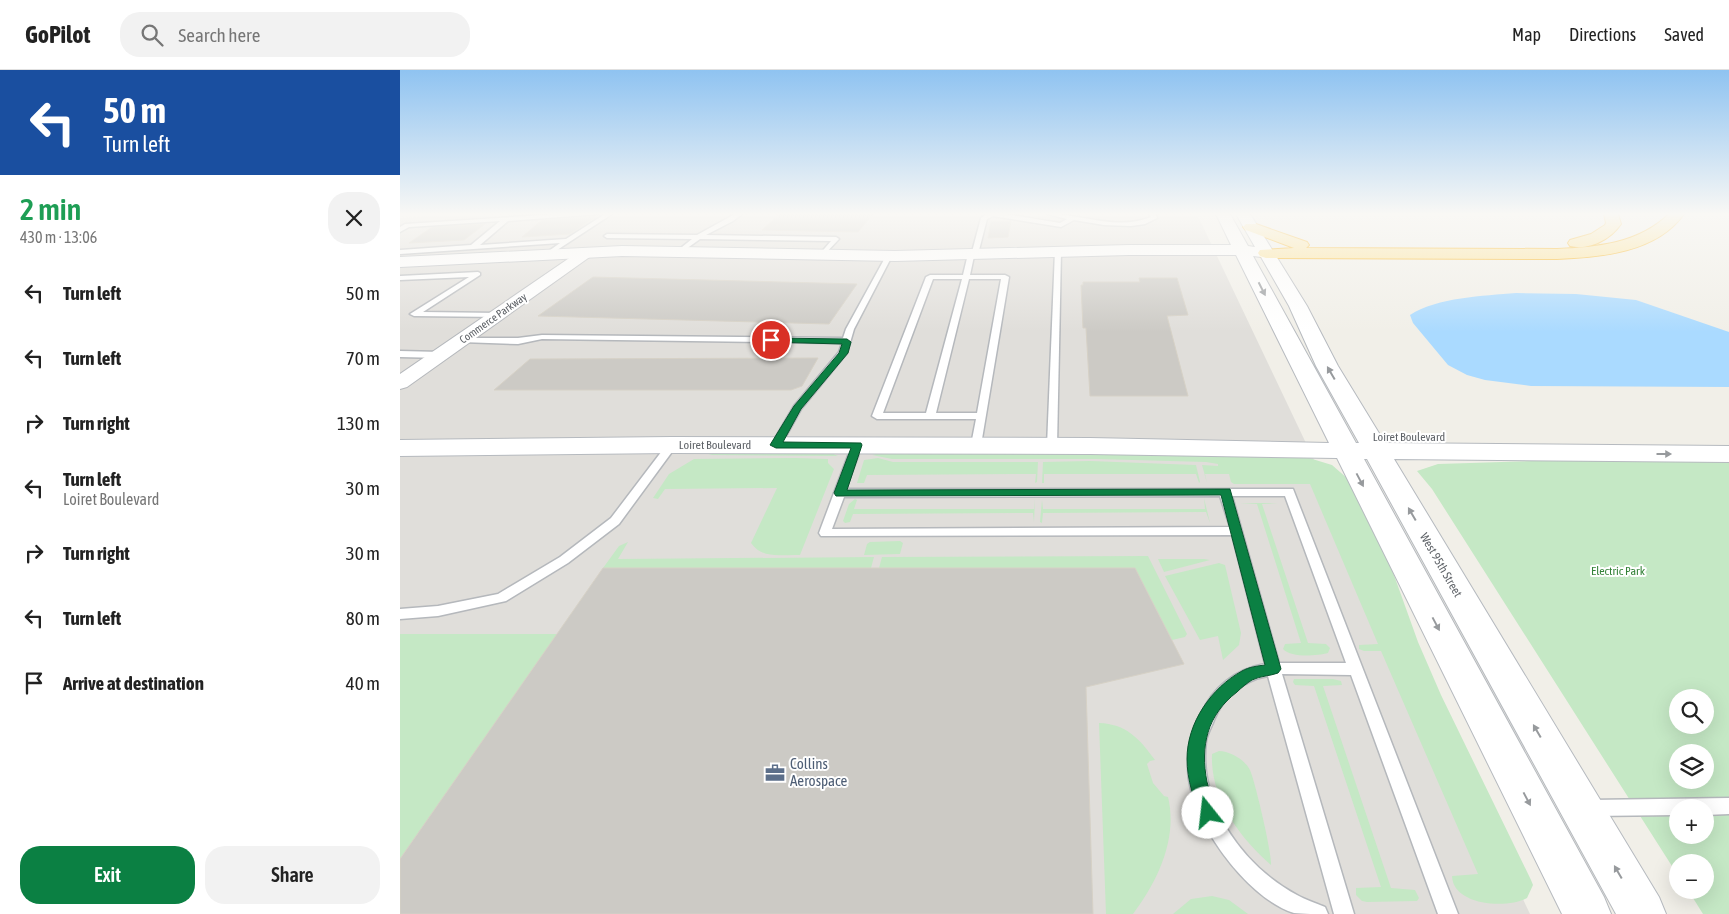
<!DOCTYPE html>
<html lang="en">
<head>
<meta charset="utf-8">
<style>
	body { margin:0; font-family:"Asap Condensed",sans-serif; background:#f2f2f2; color:#222; height:100vh; display:flex; flex-direction:column; font-size:19px; white-space:nowrap }
	* { box-sizing:border-box; margin:0 }
	p { font-size:16px; color:#767676 }
	.icon { flex:none; width:28px; height:28px; fill:none; stroke:currentColor; stroke-width:2; stroke-linecap:round; stroke-linejoin:round }
	.map { position:relative; flex:1; overflow:hidden }
	.side { display:flex; flex-direction:column; background:#fff; width:400px }
	.side>* { flex:none }
	.guide { background:#1a4fa0; color:#fff; overflow:hidden }
	.tools { position:absolute; left:1269px; top:619px; display:grid; gap:10px }
	.tools a { display:grid; place-items:center; width:45px; height:45px; border-radius:50%; background:#fff; box-shadow:0 5px 20px #0002; font-size:25px }
	.pin { position:absolute; display:grid; place-items:center; width:42px; height:42px; color:#fff; margin:-21px; border:2px solid #fff; border-radius:50%; box-shadow:0 1px 5px #0007 }
	.me { position:absolute; width:55px; margin:-28px; rotate:344deg; stroke-linejoin:round; filter:drop-shadow(0 0 4px #0008) }
	.turn { display:flex; align-items:center; gap:18px; height:105px; padding:0 20px; font-size:22px }
	.turn .icon { width:65px; height:65px; stroke-width:2.5 }
	.turn b { display:block; font-size:35px; line-height:42px }
	.round { display:grid; place-items:center; flex:none; width:52px; height:52px; border-radius:20px; background:#f2f2f2 }
	.overview { display:flex; align-items:center; justify-content:space-between; height:85px; padding:0 20px }
	h1 { font-size:30px; font-weight:600; line-height:38px; color:#1e9e55 }
	.cta { display:flex; gap:10px; margin-top:auto; padding:10px 20px }
	.cta a { flex:1; height:58px; border-radius:20px; background:#0b8043; color:#fff; font-size:20px; font-weight:600; line-height:58px; text-align:center }
	.cta a+a { background:#f2f2f2; color:#222 }
	ul { padding:0; list-style:none }
	li { display:flex; align-items:center; gap:15px; height:65px; padding:0 20px }
	li div { flex:1 }
	li b { display:block; font-size:19px }
	li em { font-style:normal }
	header { display:flex; align-items:center; gap:30px; box-sizing:border-box; height:70px; padding:0 25px; background:#fff; border-bottom:1px solid #e0e0e0 }
	header strong { font-size:24px }
	nav { display:flex; gap:28px; margin-inline-start:auto; font-size:18px }
	.search { width:350px; height:45px; background:#f2f2f2; display:flex; align-items:center; gap:12px; box-sizing:border-box; padding:0 18px; border-radius:20px; color:#767676; font-size:19px }
	main { display:flex; flex:1; min-height:0 }
	.map>svg:first-child { display:block }
	.industrial { fill:#e0deda }
	.green { fill:#c5e8c5; fill-rule:evenodd }
	.water { fill:#aadaff }
	.building { fill:#cccac5; stroke:#d6d1c6 }
	.lines { fill:none; stroke-linecap:round; stroke-linejoin:round }
	.lane-casing { stroke:#b5b8bc; stroke-width:3 }
	.street-casing { stroke:#b5b8bc; stroke-width:2 }
	.secondary-casing { stroke:#b6babf; stroke-width:2 }
	.highway-casing { stroke:#f9ab00; stroke-width:2 }
	.lane { fill:#fff; fill-rule:evenodd }
	.street { fill:#fff; fill-rule:evenodd }
	.secondary { fill:#fff; fill-rule:evenodd }
	.highway { fill:#fde293; fill-rule:evenodd }
	.oneway { fill:#979a9d }
	.route { fill:#0b8043; stroke:#07532c }
	.labels { text-anchor:middle; stroke-width:4; stroke-linejoin:round; paint-order:stroke }
	.far-street-label { font-size:11px; fill:#5f6368; stroke:#fff }
	.street-label { font-size:12px; fill:#5f6368; stroke:#fff }
	.park-label { font-size:12px; fill:#348238; stroke:#fff }
	.near-service-label { font-size:15px; fill:#4e5e75; stroke:#fff; text-anchor:start }
</style>
</head>
<body>
<header>
<strong>GoPilot</strong>
<div class="search"><svg class="icon" aria-label="search" viewBox="0 0 24 24"><circle cx="10" cy="10" r="6"/><path d="M15 15l6 6"/></svg>Search here</div>
<nav><a>Map</a><a>Directions</a><a>Saved</a></nav>
</header>
<main>
<section class="side">
<div class="guide">
<div class="turn"><svg class="icon" aria-label="left" viewBox="0 0 24 24"><path d="M17 20v-9H6M10 6l-5 5 5 5"/></svg><div><b>50 m</b>Turn left</div></div>
</div>
<div class="overview"><div><h1>2 min</h1><p>430 m · 13:06</p></div><a class="round"><svg class="icon" aria-label="close" viewBox="0 0 24 24"><path d="M6 6l12 12M18 6L6 18"/></svg></a></div>
<ul>
<li><svg class="icon" aria-label="left" viewBox="0 0 24 24"><path d="M17 20v-9H6M10 6l-5 5 5 5"/></svg><div><b>Turn left</b></div><em>50 m</em></li>
<li><svg class="icon" aria-label="left" viewBox="0 0 24 24"><path d="M17 20v-9H6M10 6l-5 5 5 5"/></svg><div><b>Turn left</b></div><em>70 m</em></li>
<li><svg class="icon" aria-label="right" viewBox="0 0 24 24"><path d="M7 20v-9h11M14 6l5 5-5 5"/></svg><div><b>Turn right</b></div><em>130 m</em></li>
<li><svg class="icon" aria-label="left" viewBox="0 0 24 24"><path d="M17 20v-9H6M10 6l-5 5 5 5"/></svg><div><b>Turn left</b><p>Loiret Boulevard</p></div><em>30 m</em></li>
<li><svg class="icon" aria-label="right" viewBox="0 0 24 24"><path d="M7 20v-9h11M14 6l5 5-5 5"/></svg><div><b>Turn right</b></div><em>30 m</em></li>
<li><svg class="icon" aria-label="left" viewBox="0 0 24 24"><path d="M17 20v-9H6M10 6l-5 5 5 5"/></svg><div><b>Turn left</b></div><em>80 m</em></li>
<li><svg class="icon" aria-label="arrive" viewBox="0 0 24 24"><path d="M6 21V4h12l-3 4 3 4H6"/></svg><div><b>Arrive at destination</b></div><em>40 m</em></li>
</ul>
<div class="cta"><a>Exit</a><a>Share</a></div>
</section>
<div class="map">
<svg width="1329" height="844" viewBox="0 0 1329 844">
	<rect width="100%" height="100%" fill="#f1efe8"/>
	<!-- industrial -->
	<path class="industrial" d="M81 144H797L1130 844H0V148Z"/>
	<!-- green -->
	<g class="green">
		<path d="M800 382 845 387 909 388 932 395 948 409 990 494 1018 572 1041 625 1131 810 1133 815 1127 828C1108 839 1053 836 1052 806L1078 804 981 581H964L959 579V575L978 574 910 414H834L831 412 829 404H805L807 413 802 395 818 396V394L806 392 696 389H492L472 385 480 383Z"/>
		<path d="M317 383H431L438 386 308 385Z"/>
		<path d="M396 388 428 389V393L434 399 400 485C381 484 363 490 351 473L377 418 265 419 258 429 253 428 269 404 294 389Z"/>
		<path d="M478 388 493 392H638L637 412 635 413 636 404 467 405 464 413H457L464 390Z"/>
		<path d="M1194 389H1329V844H1303L1288 820H1305V792H1278L1277 804 1032 419 1017 401 1038 394ZM1278 628H1305V655H1278ZM1278 682H1305V710H1278ZM1278 738H1305V765H1278Z"/>
		<path d="M690 391 796 395 800 412 799 413 796 404H644V413H642L643 392Z"/>
		<path d="M804 428 810 453 806 442 643 443 642 453 640 452 642 430 643 439H805Z"/>
		<path d="M455 429 457 430 454 439H634L635 429 634 452 633 443 453 444 450 452 445 453 443 451 449 434Z"/>
		<path d="M840 433H878L862 434 908 573 926 574 930 578 928 583C916 586 891 588 883 579L885 574 901 573 857 434Z"/>
		<path d="M500 471 503 473 500 484 464 485 467 474 470 472Z"/>
		<path d="M228 472 218 489 474 487 471 498H203L219 476Z"/>
		<path d="M748 486 787 564 785 567 772 570 735 498H479L482 487Z"/>
		<path d="M758 489H804L810 490 764 502Z"/>
		<path d="M819 493 825 495 841 563 839 575 823 590 818 566 800 570 765 506Z"/>
		<path d="M0 564H158L0 789Z"/>
		<path d="M894 609H933L941 611 942 615 923 616 991 818 1015 820 1019 828 1017 831 967 832 962 831 956 825V818L981 817 914 616 895 615 893 612Z"/>
		<path d="M699 653C726 654 739 668 755 690L750 691 747 694 753 713 764 726 768 727C778 768 758 811 733 844H706Z"/>
		<path d="M819 681C830 681 845 690 850 700 855 711 872 784 871 795 839 767 810 728 812 684Z"/>
		<path d="M812 826 829 830 848 844H773L791 829Z"/>
	</g>
	<!-- water -->
	<path class="water" d="M1116 223 1176 224 1236 230 1329 262V317L1131 316 1085 310 1067 305 1048 295 1013 253 1010 245C1038 227 1083 226 1116 223Z"/>
	<!-- building -->
	<g class="building">
		<path d="M380 144H473L458 162 362 160Z"/>
		<path d="M197 146 170 164 122 167 142 150Z"/>
		<path d="M591 151H611L608 167 588 168Z"/>
		<path d="M85 154 64 170 9 173 32 157Z"/>
		<path d="M193 207 457 214 429 254 138 246Z"/>
		<path d="M739 208H777L788 245 767 246 788 326H690L686 258H683L681 215H683V212H740Z"/>
		<path d="M418 288 402 316 391 320H94L130 289Z"/>
		<path d="M203 498H735L784 594 686 617 693 844H0V789Z"/>
	</g>
	<g class="lines">
		<defs>
			<g id="lane">
				<path d="M159 144H198L108 151 80 175 166 169 205 144H212L148 186 145 184 146 183 160 173 0 184V180L71 175 100 151 9 157 0 162V157L5 154Z"/>
				<path d="M335 144H342L333 151 306 165 436 167 439 169 422 187 419 185 431 171 300 169 279 184 277 183V181L292 169 207 168 204 166 207 164 297 165Z"/>
				<path d="M587 144H605L660 153 667 149 648 144C683 144 717 161 751 147L749 144H755L757 148 745 154 731 156 704 155 674 150 661 157 593 146 587 149 578 184 574 186 570 205H605L609 207 581 375 576 378 571 375 576 349H477L472 346 526 207 530 205H563L568 184 572 182 581 148ZM533 209H562L526 343H483ZM569 209H601L577 343H536Z"/>
				<path d="M658 179 661 181 657 376 652 379 647 376 655 181Z"/>
				<path d="M489 184 492 186 454 259 447 283 401 339 381 375 376 378 371 375 394 336 439 282 442 273 142 269 118 274 61 272 57 270 61 268H118L142 265 443 268 446 259 486 186Z"/>
				<path d="M78 202 80 203V205L23 242 98 243H101V247L14 246 10 244 69 207 0 210V206Z"/>
				<path d="M0 281 41 282 45 285 41 288 0 287Z"/>
				<path d="M272 372 277 375 219 454 168 493 106 531 38 546 0 549V539L38 536 98 524 160 487 211 448 268 373Z"/>
				<path d="M457 372 462 375 446 419H893L1058 844H1038L951 605 882 604 954 844H934L868 606C844 610 823 627 814 650 812 656 807 664 806 671 798 734 843 796 897 825 906 830 916 833 925 837L928 844C917 844 903 844 894 843 846 828 788 748 788 698 789 676 793 664 801 644 813 617 836 599 865 594L832 465 421 466 419 463 452 375ZM820 426 830 457 432 459 444 427ZM832 426H885L946 593H879Z"/>
				<path d="M1329 728V744L1305 745V738H1278V745L1191 746 1185 744 1182 738 1185 732 1191 730Z"/>
			</g>
			<path id="street" d="M186 179 193 183 191 186 7 317 0 319V304L181 180Z"/>
			<path id="secondary" d="M816 144H830L848 176 855 177 836 144H850L907 236 938 296 985 373 1329 376V392L994 389 1259 827 1266 844H1216L967 389H964L1204 827 1211 844H1162L937 388 690 384 272 383 0 386V370L272 367 690 368 929 373 836 185H729L495 191 222 186 0 197V187L222 176 495 181 729 175H831ZM853 186 861 187 889 236 916 296 959 373H956Z"/>
			<g id="highway">
				<path d="M1204 144H1218L1221 154C1211 169 1189 181 1170 176L1168 173 1170 170 1191 164 1205 155 1206 153Z"/>
				<path d="M1269 144H1284C1256 183 1201 187 1157 189L866 188 860 186 858 183 860 180 894 178 846 160 843 157 846 154H856L907 172 909 175 906 178 1157 179C1197 177 1238 174 1269 144Z"/>
			</g>
		</defs>
		<!-- lane casing -->
		<use href="#lane" class="lane-casing"/>
		<!-- street casing -->
		<use href="#street" class="street-casing"/>
		<!-- secondary casing -->
		<use href="#secondary" class="secondary-casing"/>
		<!-- highway casing -->
		<use href="#highway" class="highway-casing"/>
		<!-- lane -->
		<use href="#lane" class="lane"/>
		<!-- street -->
		<use href="#street" class="street"/>
		<!-- secondary -->
		<use href="#secondary" class="secondary"/>
		<!-- highway -->
		<use href="#highway" class="highway"/>
	</g>
	<!-- one-way arrows -->
	<defs><path id="oneway-solid" d="M-6-.8H1V-3.2L6.5 0L1 3.2V.8H-6Z" transform="scale(1.25)"/></defs>
	<g class="oneway">
		<use href="#oneway-solid" transform="translate(862 219) rotate(63)"/>
		<use href="#oneway-solid" transform="translate(931 303) rotate(-120)"/>
		<use href="#oneway-solid" transform="translate(1264 384)"/>
		<use href="#oneway-solid" transform="translate(960 410) rotate(62)"/>
		<use href="#oneway-solid" transform="translate(1012 444) rotate(-120)"/>
		<use href="#oneway-solid" transform="translate(1036 554) rotate(62)"/>
		<use href="#oneway-solid" transform="translate(1137 661) rotate(-120)"/>
		<use href="#oneway-solid" transform="translate(1127 729) rotate(62)"/>
		<use href="#oneway-solid" transform="translate(1218 802) rotate(-120)"/>
	</g>
	<!-- sky -->
	<linearGradient id="sky" x2="0" y2="1"><stop stop-color="#8fc3f1"/><stop offset="0.55" stop-color="#f9f8f5"/><stop offset="1" stop-color="#f9f8f5" stop-opacity="0"/></linearGradient>
	<rect width="1329" height="262" fill="url(#sky)"/>
	<!-- route -->
	<path class="route" d="M371 268 447 269 451 272 448 283 401 339 383 372 461 373 462 375 447 420 830 419 881 599 878 603C870 606 860 606 852 610 847 613 841 618 837 622 807 645 800 676 807 712 810 724 819 738 814 749L808 752 802 749C794 732 787 709 787 689 787 653 811 618 842 601 849 597 857 596 865 595L821 425 436 426 434 423 451 378H376L370 375 394 336 439 283 442 274 368 272 366 270Z"/>
	<!-- icons -->
	<defs>
		<symbol id="office-bare" viewBox="-9 -9 18 18"><path d="M-6-3h4V-5.5h4V-3h4V5H-6ZM-1-4.5V-3h2v-1.5ZM-6 0V1H6V0Z" fill="#5c6f8a" stroke="#fff" stroke-width="2.5" paint-order="stroke"/></symbol>
	</defs>
	<g fill-rule="evenodd">
		<use href="#office-bare" x="361" y="689" width="28" height="28"/>
	</g>
	<g class="labels">
		<!-- far-street labels -->
		<g class="far-street-label">
			<text transform="translate(93 248) rotate(-35)" y="4">Commerce Parkway</text>
		</g>
		<!-- street labels -->
		<g class="street-label">
			<text x="1009" y="371">Loiret Boulevard</text>
			<text x="315" y="379">Loiret Boulevard</text>
			<text transform="translate(1041 495) rotate(60)" y="4">West 95th Street</text>
		</g>
		<!-- park labels -->
		<g class="park-label">
			<text x="1218" y="505">Electric Park</text>
		</g>
		<!-- near-service labels -->
		<g class="near-service-label">
			<text x="390" y="699">Collins<tspan x="390" dy="17">Aerospace</tspan></text>
		</g>
	</g>
</svg>
<div class="tools">
<a><svg class="icon" aria-label="search" viewBox="0 0 24 24"><circle cx="10" cy="10" r="6"/><path d="M15 15l6 6"/></svg></a>
<a><svg class="icon" aria-label="layers" viewBox="0 0 24 24"><path d="M12 4l9 5-9 5-9-5zM3 14l9 5 9-5"/></svg></a>
<a>+</a>
<a>−</a>
</div>
<div class="pin" style="left:371px;top:270px;background:#d93025"><svg class="icon" aria-label="arrive" viewBox="0 0 24 24"><path d="M6 21V4h12l-3 4 3 4H6"/></svg></div>
<svg class="me" style="left:808px;top:743px" viewBox="-20 -20 40 40"><circle r="19" fill="#fff"/><path d="M0-13L10 11 0 6-10 11z" fill="#0b8043"/></svg>
</div>
</main>
</body>
</html>
